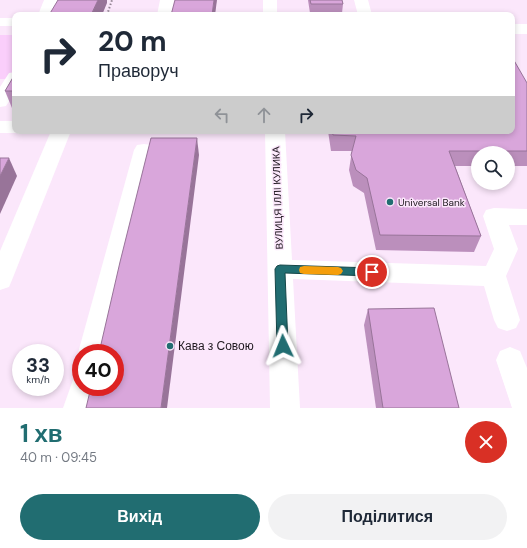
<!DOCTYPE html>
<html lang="uk">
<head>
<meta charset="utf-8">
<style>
	body { margin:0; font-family:"DM Sans",sans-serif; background:#f2f2f3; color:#1f2937; height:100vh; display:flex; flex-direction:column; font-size:15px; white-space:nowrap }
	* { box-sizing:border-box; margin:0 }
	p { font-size:13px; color:#747a83 }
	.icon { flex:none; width:22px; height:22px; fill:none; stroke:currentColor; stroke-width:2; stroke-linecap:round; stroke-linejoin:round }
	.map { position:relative; height:408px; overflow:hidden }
	.panel { display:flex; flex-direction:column; background:#fff; flex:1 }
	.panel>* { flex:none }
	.hud { position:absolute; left:12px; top:12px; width:503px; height:122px; border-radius:8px; box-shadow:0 2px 6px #0003; background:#fff; color:#1f2937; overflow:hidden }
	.fabs { position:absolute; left:471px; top:146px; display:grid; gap:8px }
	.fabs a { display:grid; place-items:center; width:44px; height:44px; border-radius:50%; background:#fff; box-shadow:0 2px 6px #0003; font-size:20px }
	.speed { position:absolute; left:12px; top:344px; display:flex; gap:8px; font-size:20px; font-weight:700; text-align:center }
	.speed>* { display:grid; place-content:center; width:52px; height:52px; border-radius:50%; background:#fff; box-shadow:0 2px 6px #0003; line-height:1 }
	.speed small { font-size:10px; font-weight:400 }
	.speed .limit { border:6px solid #d22; background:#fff; color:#111 }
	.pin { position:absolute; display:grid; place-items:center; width:34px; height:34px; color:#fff; margin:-17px; border:2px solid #fff; border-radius:50%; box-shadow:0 1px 4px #0007 }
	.me { position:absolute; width:44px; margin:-22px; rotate:358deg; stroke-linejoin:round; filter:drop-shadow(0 0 3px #0008) }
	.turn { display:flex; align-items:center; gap:14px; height:84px; padding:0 20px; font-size:18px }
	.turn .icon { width:52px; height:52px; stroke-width:2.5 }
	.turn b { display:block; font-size:28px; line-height:34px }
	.lanes { display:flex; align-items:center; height:38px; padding:0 20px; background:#0003; justify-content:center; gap:20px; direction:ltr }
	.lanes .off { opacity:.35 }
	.round { display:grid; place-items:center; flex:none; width:42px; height:42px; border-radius:21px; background:#f2f2f3 }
	.headline { display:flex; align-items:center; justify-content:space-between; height:68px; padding:0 20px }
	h1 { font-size:24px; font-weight:700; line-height:30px; color:#216d71 }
	.primary-button { display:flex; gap:8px; margin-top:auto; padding:8px 20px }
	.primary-button a { flex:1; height:46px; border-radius:24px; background:#216d71; color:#fff; font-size:16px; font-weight:700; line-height:46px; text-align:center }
	.primary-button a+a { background:#f2f2f3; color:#1f2937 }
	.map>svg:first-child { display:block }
	.green { fill:#facefb }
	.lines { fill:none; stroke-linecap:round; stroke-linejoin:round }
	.path { stroke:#938593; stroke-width:2; stroke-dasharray:1.5 2; stroke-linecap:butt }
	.minor { fill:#fff; fill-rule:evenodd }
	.wall { fill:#bb8fbc }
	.shaded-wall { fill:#987499 }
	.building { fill:#d9a6db; stroke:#987499 }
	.route { fill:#216d71; stroke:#154749 }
	.slow { fill:#f59e0b }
	.poi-dot { fill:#216d71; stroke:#fbe7fb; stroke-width:1.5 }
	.labels { text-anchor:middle; stroke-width:3; stroke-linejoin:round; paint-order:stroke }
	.street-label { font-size:10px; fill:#1f181f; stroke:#fbe7fb }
	.poi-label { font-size:10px; fill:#1f181f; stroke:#fbe7fb; text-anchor:start }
	.near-poi-label { font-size:12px; fill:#1f181f; stroke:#fbe7fb; text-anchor:start }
</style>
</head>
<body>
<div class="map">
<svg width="527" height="408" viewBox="0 0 527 408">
	<rect width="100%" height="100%" fill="#fbe7fb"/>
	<!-- green -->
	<path class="green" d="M0 35H15V72L11 79H0Z"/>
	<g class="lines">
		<!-- path -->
		<path class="path" d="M107 15 112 0"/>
		<!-- minor -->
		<g class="minor">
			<path d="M44 0H58L52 15H38Z"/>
			<path d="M160 0H174L171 15H157Z"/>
			<rect x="263" y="0" width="14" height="15"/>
			<path d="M354 0H368L372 15H358Z"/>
			<rect x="0" y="18" width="15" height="8"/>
			<rect x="512" y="24" width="15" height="10"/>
			<path d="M15 72V92L6 106 0 107V87L9 73Z"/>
			<path d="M0 121H15V131H22L15 133H0Z"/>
			<path d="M51 131H71L12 280 9 287 0 290V251Z"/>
			<path d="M265 131H285L292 260 486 266 494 249 483 216 486 210 494 208 527 209V225H509L518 249 506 276 520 320 516 328 507 331 498 328 494 320 484 286 293 279 300 408H270Z"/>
			<path d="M144 144 151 145 154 150 106 353H81V359L78 353 134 150 137 145Z"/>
			<path d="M510 347 520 351 527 368V408H512L496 360 500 351Z"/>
			<path d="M81 374V387H99L93 408H63L74 377Z"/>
		</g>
	</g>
	<!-- wall -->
	<g class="wall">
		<path d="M308 0H342L343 4 342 13H310Z"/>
		<path d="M15 74V108H12L5 91Z"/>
		<path d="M527 83V166H508V153H478V166H455L481 236 474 252 376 250 364 193 353 186 349 170 352 151H331L328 131H512Z"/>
		<path d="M368 309 459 408H376L364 325Z"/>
	</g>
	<!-- shaded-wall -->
	<g class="shaded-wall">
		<path d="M98 0H107V3L102 15H91Z"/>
		<path d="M214 0H217L215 15H212Z"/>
		<path d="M197 138 199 155 167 408H161Z"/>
		<path d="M9 158 17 176 0 214V176Z"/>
	</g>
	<!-- building -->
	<g class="building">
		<path d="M58 0H98L91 15H49Z"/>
		<path d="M175 0H214L212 15H171Z"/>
		<path d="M310 0H342L343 4H311Z"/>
		<path d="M512 57 527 83V151H449L481 236 380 235 367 178 356 170 351 155 356 136 333 135 332 131H512Z"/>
		<path d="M15 74V91H5Z"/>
		<path d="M151 138H197L161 408H86L91 387H115V353H99L120 262Z"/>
		<path d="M0 158H9L0 176Z"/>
		<path d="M434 308 459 408H383L368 309Z"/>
	</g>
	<!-- route -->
	<path class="route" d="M280 265 372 268 376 269 377 272 376 275 372 276 285 273 288 346 287 350 283 351 279 350 277 346 275 269 277 266Z"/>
	<!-- slow -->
	<path class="slow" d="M304 266 338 267 341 268 343 271 341 274 338 275 304 274 300 273 299 270 300 267Z"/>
	<!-- markers -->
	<g class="poi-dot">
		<circle cx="390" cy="202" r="4"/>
		<circle cx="170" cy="346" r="4"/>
	</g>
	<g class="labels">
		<!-- street labels -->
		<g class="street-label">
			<text transform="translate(277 198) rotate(-92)" y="4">ВУЛИЦЯ ІЛЛІ КУЛИКА</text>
		</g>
		<!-- poi labels -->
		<g class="poi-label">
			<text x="398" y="206">Universal Bank</text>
		</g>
		<!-- near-poi labels -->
		<g class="near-poi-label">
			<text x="178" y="350">Кава з Совою</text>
		</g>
	</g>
</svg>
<div class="fabs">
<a><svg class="icon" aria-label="search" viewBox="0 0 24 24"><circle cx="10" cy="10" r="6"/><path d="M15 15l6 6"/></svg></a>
</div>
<div class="speed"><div>33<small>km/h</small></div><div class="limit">40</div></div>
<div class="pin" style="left:372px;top:272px;background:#d93025"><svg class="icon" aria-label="arrive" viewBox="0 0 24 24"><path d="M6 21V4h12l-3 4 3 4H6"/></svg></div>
<svg class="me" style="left:283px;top:346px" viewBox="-20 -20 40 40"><path d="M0-17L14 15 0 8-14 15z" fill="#216d71" stroke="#fff" stroke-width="4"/></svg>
<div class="hud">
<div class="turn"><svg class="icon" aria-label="right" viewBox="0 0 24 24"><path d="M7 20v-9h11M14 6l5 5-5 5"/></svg><div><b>20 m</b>Праворуч</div></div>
<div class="lanes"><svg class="icon off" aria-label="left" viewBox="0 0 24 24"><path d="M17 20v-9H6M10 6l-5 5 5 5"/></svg><svg class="icon off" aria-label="ahead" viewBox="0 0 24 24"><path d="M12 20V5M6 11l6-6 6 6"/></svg><svg class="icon" aria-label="right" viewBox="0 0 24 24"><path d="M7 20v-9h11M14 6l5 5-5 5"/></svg></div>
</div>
</div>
<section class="panel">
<div class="headline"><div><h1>1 хв</h1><p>40 m · 09:45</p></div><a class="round" style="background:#d93025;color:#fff"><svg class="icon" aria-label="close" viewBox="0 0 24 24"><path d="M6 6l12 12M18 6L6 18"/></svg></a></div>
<div class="primary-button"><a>Вихід</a><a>Поділитися</a></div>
</section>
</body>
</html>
